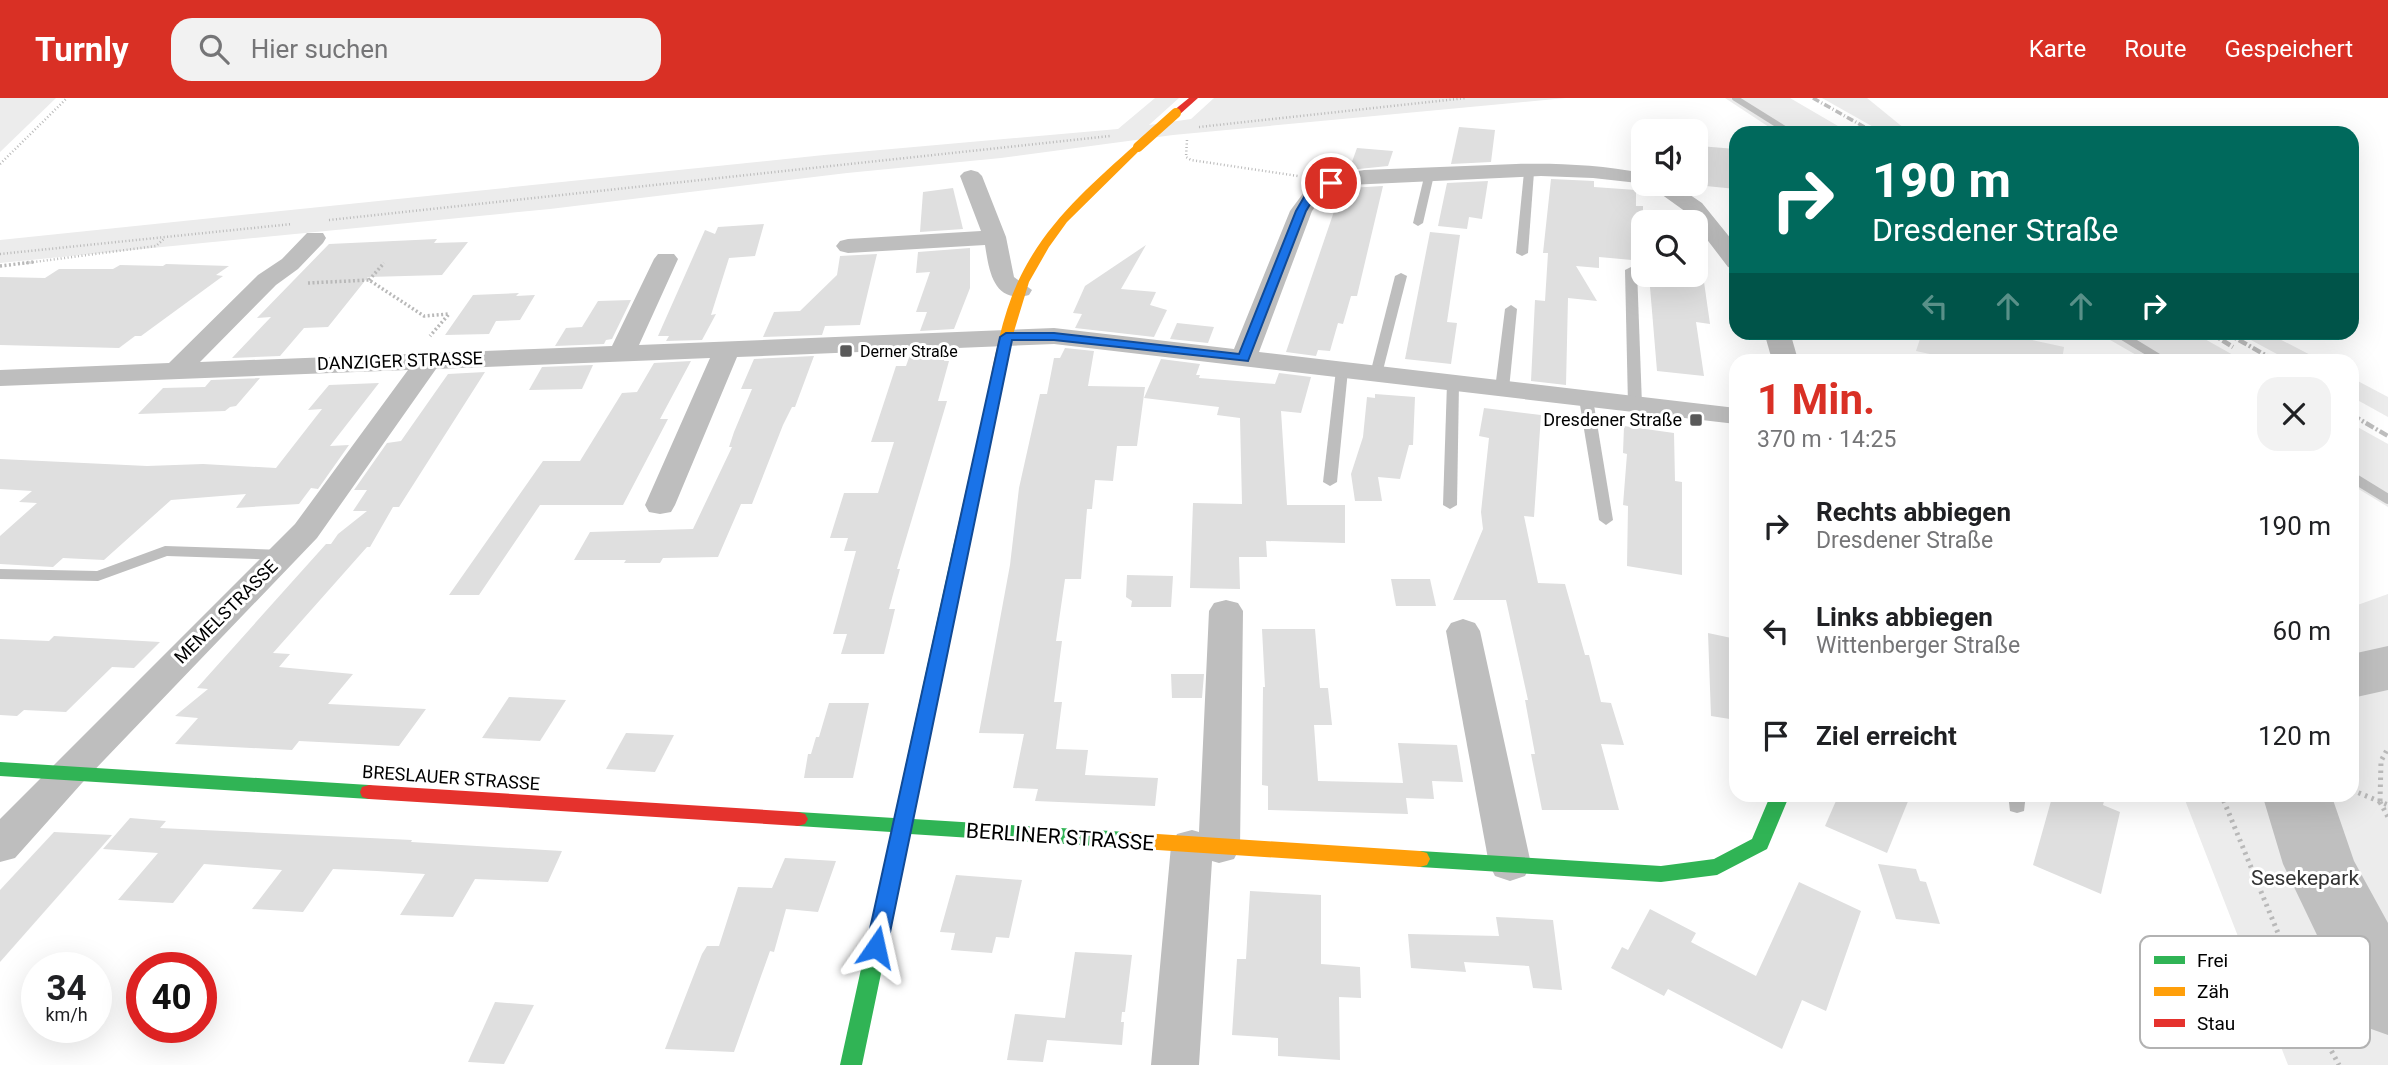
<!DOCTYPE html>
<html lang="de">
<head>
<meta charset="utf-8">
<style>
	body { margin:0; font-family:Roboto,sans-serif; background:#f2f2f2; color:#202124; height:100vh; display:flex; flex-direction:column; font-size:26px; white-space:nowrap }
	* { box-sizing:border-box; margin:0 }
	p { font-size:23px; color:#757577 }
	.icon { flex:none; width:38px; height:38px; fill:none; stroke:currentColor; stroke-width:2; stroke-linecap:round; stroke-linejoin:round }
	.map { position:relative; flex:1; overflow:hidden }
	.side { position:absolute; left:1729px; top:256px; width:630px; height:448px; display:flex; flex-direction:column; background:#fff; border-radius:21px; box-shadow:0 7px 28px #0002 }
	.side>* { flex:none }
	.top-card { position:absolute; left:1729px; top:28px; width:630px; height:214px; border-radius:21px; box-shadow:0 7px 28px #0002; background:#00695c; color:#fff; overflow:hidden }
	.tools { position:absolute; left:1631px; top:21px; display:grid; gap:14px }
	.tools a { display:grid; place-items:center; width:77px; height:77px; border-radius:14px; background:#fff; box-shadow:0 7px 28px #0002; font-size:35px }
	.speed { position:absolute; left:21px; top:854px; display:flex; gap:14px; font-size:35px; font-weight:700; text-align:center }
	.speed>* { display:grid; place-content:center; width:91px; height:91px; border-radius:50%; background:#fff; box-shadow:0 7px 28px #0002; line-height:1 }
	.speed small { font-size:18px; font-weight:400 }
	.speed .limit { border:10px solid #d22; background:#fff; color:#111 }
	.pin { position:absolute; display:grid; place-items:center; width:60px; height:60px; color:#fff; margin:-30px; border:4px solid #fff; border-radius:50%; box-shadow:0 2px 7px #0007 }
	.me { position:absolute; width:77px; margin:-38px; rotate:11deg; stroke-linejoin:round; filter:drop-shadow(0 0 5px #0008) }
	.turn { display:flex; align-items:center; gap:24px; height:147px; padding:0 28px; font-size:32px }
	.turn .icon { width:91px; height:91px; stroke-width:2.5 }
	.turn b { display:block; font-size:49px; line-height:60px }
	.lanes { display:flex; align-items:center; height:66px; padding:0 28px; background:#0003; justify-content:center; gap:35px; direction:ltr }
	.lanes .off { opacity:.35 }
	.round { display:grid; place-items:center; flex:none; width:74px; height:74px; border-radius:21px; background:#f2f2f2 }
	.head { display:flex; align-items:center; justify-content:space-between; height:119px; padding:0 28px }
	h1 { font-size:42px; font-weight:700; line-height:52px; color:#d93025 }
	ul { padding:0; list-style:none }
	li { display:flex; align-items:center; gap:21px; height:105px; padding:0 28px }
	li div { flex:1 }
	li b { display:block; font-size:26px }
	li em { font-style:normal }
	header { display:flex; align-items:center; gap:42px; box-sizing:border-box; height:98px; padding:0 35px; background:#d93025; color:#fff }
	header strong { font-size:33px }
	nav { display:flex; gap:38px; margin-inline-start:auto; font-size:24px }
	.search { width:490px; height:63px; background:#f2f2f2; display:flex; align-items:center; gap:18px; box-sizing:border-box; padding:0 24px; border-radius:21px; color:#757577; font-size:26px }
	.map>svg:first-child { display:block }
	.green { fill:#ececec }
	.lines { fill:none; stroke-linecap:round; stroke-linejoin:round }
	.stream-far2 { stroke:#bfbfbf; stroke-width:6 }
	.stream-far1 { stroke:#bfbfbf; stroke-width:8 }
	.stream { stroke:#bfbfbf; stroke-width:10 }
	.river { fill:#bfbfbf; fill-rule:evenodd }
	.building { fill:#dfdfdf }
	.path-far2 { stroke:#b9b9b9; stroke-width:2.5; stroke-dasharray:1 2.5; stroke-linecap:butt }
	.path-far1 { stroke:#b9b9b9; stroke-width:3.5; stroke-dasharray:2 2.5; stroke-linecap:butt }
	.path { stroke:#b9b9b9; stroke-width:5; stroke-dasharray:2.5 4.5; stroke-linecap:butt }
	.lane { fill:#bebebe; fill-rule:evenodd }
	.street { fill:#bebebe; fill-rule:evenodd }
	.fast { fill:#30b455; fill-rule:evenodd }
	.slow { fill:#ff9f0a; fill-rule:evenodd }
	.jam { fill:#e5322d; fill-rule:evenodd }
	.rail-far1 { stroke:#bebebe; stroke-width:3.5; stroke-dasharray:7 2.5 1 2.5; stroke-linecap:butt }
	.rail { stroke:#bebebe; stroke-width:4.5; stroke-dasharray:9 2.5 2 2.5; stroke-linecap:butt }
	.slow-bridge { stroke:#ff9f0a; stroke-width:10 }
	.route { fill:#1a73e8; stroke:#114b97; stroke-width:2 }
	.poi-dot { fill:#595959; stroke:#fff; stroke-width:2.5 }
	.labels { text-anchor:middle; stroke-width:6; stroke-linejoin:round; paint-order:stroke }
	.far-poi-label { font-size:16px; fill:#000; stroke:#fff; text-anchor:start }
	.street-label { font-size:18px; fill:#000; stroke:#fff }
	.poi-label { font-size:18px; fill:#000; stroke:#fff; text-anchor:end }
	.near-street-label { font-size:21px; fill:#000; stroke:#fff }
	.near-park-label { font-size:21px; fill:#333; stroke:#fff }
	.key { fill:#fff; stroke:#b2b2b2; stroke-width:2 }
	.key-label { font-size:19px; fill:#000 }
</style>
</head>
<body>
<header>
<strong>Turnly</strong>
<div class="search"><svg class="icon" aria-label="search" viewBox="0 0 24 24"><circle cx="10" cy="10" r="6"/><path d="M15 15l6 6"/></svg>Hier suchen</div>
<nav><a>Karte</a><a>Route</a><a>Gespeichert</a></nav>
</header>
<div class="map">
<svg width="2388" height="967" viewBox="0 0 2388 967">
	<rect width="100%" height="100%" fill="#fff"/>
	<!-- green -->
	<g class="green">
		<path d="M0 0H56L0 54Z"/>
		<path d="M1155 0H1179L1149 27 1191 21 1214 0H1566L1173 37 1001 60 847 75 550 111 0 165V142L824 57 1118 31Z"/>
		<path d="M1725 0H1790L1850 35H1778Z"/>
		<path d="M1822 0H1867L1910 35H1884Z"/>
		<path d="M1922 235H2001L2064 249 2062 262H1957L1916 253Z"/>
		<path d="M2098 235H2194L2242 262H2145Z"/>
		<path d="M2238 235H2268L2320 262H2288Z"/>
		<path d="M2352 280 2388 299V319L2352 299Z"/>
		<path d="M2352 326 2388 346V409L2352 387Z"/>
		<path d="M2388 496V967H2288L2183 697 2352 696V509Z"/>
	</g>
	<g class="lines">
		<!-- stream-far2 -->
		<path class="stream-far2" d="M1735 0 1791 35"/>
		<!-- stream-far1 -->
		<path class="stream-far1" d="M2116 234 2162 262"/>
		<!-- stream -->
		<path class="stream" d="M2352 379 2388 401"/>
		<!-- river -->
		<g class="river">
			<path d="M2388 548V592L2352 600V556Z"/>
			<path d="M2262 696H2331L2354 763 2388 825V937L2360 927 2283 766Z"/>
		</g>
	</g>
	<!-- building -->
	<g class="building">
		<path d="M1459 29 1495 32 1491 64 1451 66Z"/>
		<path d="M1699 48 1736 51V91L1706 88Z"/>
		<path d="M1357 50 1393 53 1388 68 1349 72Z"/>
		<path d="M1551 81 1594 83V89L1636 92V108H1643V163L1599 159V170L1576 168 1597 203 1568 200 1566 287 1531 283 1535 202 1545 203 1548 155H1543Z"/>
		<path d="M1488 83 1482 121 1469 119 1467 131 1438 128 1447 85Z"/>
		<path d="M1383 88 1357 198H1351L1343 226 1338 225 1330 253 1318 252 1316 258 1286 254 1341 93 1350 90Z"/>
		<path d="M953 90 963 131 920 134 923 94Z"/>
		<path d="M764 126 755 158 729 160 711 217 716 216 702 242 666 243 669 238H658L705 132 715 136 718 129Z"/>
		<path d="M1430 134 1460 137 1447 224 1457 225 1451 266 1405 261Z"/>
		<path d="M437 141 434 145 468 144 442 177 368 179 328 229 304 230 280 258 232 260 271 219 257 220 329 146Z"/>
		<path d="M1146 147 1121 191 1156 194 1150 207 1167 212 1154 239 1075 230 1082 216 1073 215 1085 188Z"/>
		<path d="M970 150V190L954 231 920 233 927 214H916L930 174 916 175 918 154Z"/>
		<path d="M877 156 860 227 825 228 822 237 763 239 774 214 800 213 837 177 840 158Z"/>
		<path d="M166 166 229 168 216 177 223 178 141 238H135L119 250 0 247V179L45 180 59 171H113L120 167 163 168Z"/>
		<path d="M1649 177H1703L1710 226 1696 224 1704 278 1657 273Z"/>
		<path d="M519 195 516 198 535 197 520 222 496 223 489 236 445 237 473 197Z"/>
		<path d="M631 202 612 241 606 242 604 246 555 248 566 230 582 229 598 203Z"/>
		<path d="M1177 225 1214 229 1208 245 1170 241Z"/>
		<path d="M1065 250 1094 253 1088 288 1145 289 1137 348H1117L1113 383 1095 382 1092 411H1087L1081 481H1065L1056 543H1062L1054 604H1062L1056 651 1088 652 1085 677 1158 680 1155 708 1035 703 1038 691 1013 690 1024 636 979 635 1010 467 1019 390 1040 296H1047L1054 260H1060Z"/>
		<path d="M947 253 944 263H949L938 303H947L897 471H900L889 511H895L884 556H841L847 536H833L856 453H844L848 440H830L844 395H878L894 344H871L896 268H906L911 254Z"/>
		<path d="M814 258 795 309H792L783 327 752 406H741L718 459 663 460 660 465H624L626 462H574L590 434 693 431 732 349H729L734 334 752 291H741L754 261Z"/>
		<path d="M1161 261 1200 266 1196 277H1200L1199 280 1275 286 1279 275 1311 279 1301 315 1281 313 1287 407H1345V445L1266 443 1267 459H1239L1240 491 1190 490 1193 405 1242 406 1240 320 1217 317 1219 309 1144 300Z"/>
		<path d="M691 263 660 321H668L623 407H540L479 497H449L543 363H580L622 295 637 294 654 265Z"/>
		<path d="M593 267 582 291 529 292 542 269Z"/>
		<path d="M485 274 399 409H393L370 449H367L273 555 290 556 279 569 353 576 328 606 426 611 399 648 299 643 292 652 175 646 198 620 175 618 208 591 197 590 326 446H331L338 436 367 413H353L367 392H354L387 345 401 343 448 276Z"/>
		<path d="M260 280 236 308 230 309 225 313 138 316 163 290 205 289 211 282Z"/>
		<path d="M379 285 330 348 349 347 318 391 311 390 299 406 236 410 246 396 171 402 104 462 63 460 53 469 0 466V438L37 405 19 404 32 393 0 391V361L147 368 203 366 276 370 322 311 308 312 329 287Z"/>
		<path d="M1375 296 1415 299 1413 347H1409L1400 381 1378 379 1382 403H1355L1351 376 1363 339 1367 299 1375 300Z"/>
		<path d="M1484 310 1541 317 1534 419 1524 418 1538 485 1565 486 1585 557H1589L1601 604 1611 605 1624 647 1601 646 1619 712H1542L1531 656H1535L1525 602H1528L1506 502H1453L1483 431 1481 414 1489 340 1479 338Z"/>
		<path d="M1624 328 1674 335 1675 383 1682 384V477L1627 468 1628 408 1623 407 1627 356 1623 355Z"/>
		<path d="M1127 477 1173 478 1171 509H1131L1132 503 1126 499Z"/>
		<path d="M1391 481H1430L1436 508H1396Z"/>
		<path d="M1262 531H1315L1320 590H1328L1332 627H1314L1318 683 1403 685 1398 645 1457 647 1463 684 1432 683 1434 701 1406 700 1408 716 1268 712V688L1262 687 1263 589H1265Z"/>
		<path d="M1708 535 1736 541V622L1711 618Z"/>
		<path d="M54 538 160 544 134 570 112 569 66 614 24 612 17 618 0 617V541L49 543Z"/>
		<path d="M1171 576H1204L1202 600H1172Z"/>
		<path d="M509 599 566 602 540 643 482 640Z"/>
		<path d="M829 605H869L853 680H804L808 656H811L816 639H819Z"/>
		<path d="M626 635 674 637 655 674 606 671Z"/>
		<path d="M1839 696H1911L1887 755 1825 728Z"/>
		<path d="M2053 696H2106L2103 707 2120 714 2101 796 2033 767Z"/>
		<path d="M130 720 166 723 160 730 412 742 411 744 562 753 548 784 475 781 453 819 400 817 425 776 377 773 333 771 303 814 252 811 282 772 204 766 173 805 118 802 158 755 103 751Z"/>
		<path d="M54 734 112 737 0 864V792Z"/>
		<path d="M785 760 836 763 818 814 786 811 774 854 770 853 734 954 665 951 702 856 707 848H719L738 789 772 790Z"/>
		<path d="M1878 766 1916 771 1920 783 1926 784 1940 826 1896 821Z"/>
		<path d="M956 777 1022 782 1009 840 996 839 992 855 951 852 955 835 940 834Z"/>
		<path d="M1799 784 1861 813 1826 913 1802 902 1782 951 1668 891 1664 898 1611 870 1622 849 1628 852 1650 811 1696 835 1691 844 1756 878Z"/>
		<path d="M1250 793 1321 797V866L1360 869 1361 900 1339 899 1340 962 1278 958V940L1232 937 1237 861H1246Z"/>
		<path d="M1496 819 1553 822 1562 892 1533 890 1529 868 1464 864 1466 874 1411 870 1408 836 1499 838Z"/>
		<path d="M1075 854 1132 857 1125 914H1122L1121 924H1124L1122 947 1047 942 1043 964 1007 962 1015 916 1065 920Z"/>
		<path d="M495 904 534 907 504 966 468 964Z"/>
	</g>
	<g class="lines">
		<!-- path-far2 -->
		<g class="path-far2">
			<path d="M1199 29 1466 0"/>
			<path d="M1187 42 1186 59 1191 62 1298 78"/>
			<path d="M0 66 67 0"/>
			<path d="M329 122 1110 38"/>
			<path d="M0 156 292 126"/>
			<path d="M19 166 156 148 165 140"/>
		</g>
		<!-- path-far1 -->
		<g class="path-far1">
			<path d="M0 168 33 164"/>
			<path d="M369 182 384 165"/>
			<path d="M308 185 369 182 424 218 449 216 430 238"/>
		</g>
		<!-- path -->
		<g class="path">
			<path d="M2352 692 2388 707"/>
			<path d="M2221 696 2310 913 2339 967"/>
			<path d="M2380 703 2381 663 2388 650"/>
			<path d="M2380 704 2388 719"/>
		</g>
		<!-- lane -->
		<g class="lane">
			<path d="M1529 71 1534 74 1528 155 1522 158 1516 155 1524 74Z"/>
			<path d="M1425 75 1434 77 1423 125 1418 128 1413 125Z"/>
			<path d="M1631 169 1637 172 1642 307 1635 311 1628 307 1625 172Z"/>
			<path d="M1401 175 1407 178 1382 276 1381 279H1371L1370 276 1395 178Z"/>
			<path d="M1511 207 1517 211 1509 291 1502 295 1495 291 1505 211Z"/>
			<path d="M1342 268 1348 272 1337 384 1330 388 1323 384 1336 272Z"/>
			<path d="M1453 281 1459 285 1457 407 1450 411 1443 407 1447 285Z"/>
			<path d="M1586 297 1593 301 1613 422 1606 427 1599 422 1579 301Z"/>
			<path d="M165 448 282 452 290 457 282 462 167 458 98 483 0 481V471L97 473Z"/>
			<path d="M2008 696H2026L2024 713 2017 715 2010 713Z"/>
		</g>
		<!-- street -->
		<g class="street">
			<path d="M1516 66C1559 65 1601 67 1643 75V86H1674L1702 105 1736 147V171L1728 169 1686 114 1647 86 1593 80 1541 78 1349 87 1325 96 1312 113 1259 254 1736 310V326L1054 246 737 259 675 407 671 414 660 416 649 414 645 407 710 260 436 271 317 440 82 685 15 760 0 764V721L295 426 408 272 0 288V272L169 265 258 177 282 161 307 135H323L326 140 323 145 298 171 276 187 200 264 612 248 654 161 658 156H674L678 161 639 247 1054 230 1234 251 1290 113 1310 86 1327 79 1364 72Z"/>
			<path d="M971 72 978 74 982 78 1006 139 1014 179 1032 192 1029 197C993 206 989 172 985 147L848 155 840 153 836 148 840 143 848 141 981 133 960 78 964 74Z"/>
			<path d="M1764 234H1790L1798 262H1772Z"/>
			<path d="M1226 502 1238 505 1243 513 1240 749 1234 761 1219 765 1212 763 1199 967H1151L1171 748 1177 736 1192 732 1199 734 1209 513 1214 505Z"/>
			<path d="M1463 521 1475 525 1480 533 1531 766 1525 778 1510 783 1495 778 1489 766 1446 533 1451 525Z"/>
		</g>
		<!-- fast -->
		<g class="fast">
			<path d="M962 440 970 445 913 721 1127 734 1134 737 1137 742 1134 747 1127 750 910 736 862 967H840L891 734 798 728 791 726 788 721 791 716 798 714 894 720 954 445Z"/>
			<path d="M0 664 369 687 376 689 378 694 376 699 369 701 0 678Z"/>
			<path d="M1771 696H1790L1767 751 1717 777 1661 784 1420 769 1413 767 1410 761 1413 755 1420 753 1661 768 1714 761 1752 741Z"/>
		</g>
		<!-- slow -->
		<g class="slow">
			<path d="M1135 47 1143 49 1067 124 1049 149 1029 184 1012 240 970 445 962 450 957 448 954 445C965 396 976 347 987 298 996 253 1004 206 1027 166 1054 118 1095 83 1135 47Z"/>
			<path d="M1127 734 1420 753 1427 755 1430 761 1427 767 1420 769 1127 750 1120 747 1117 742 1120 737Z"/>
		</g>
		<!-- jam -->
		<g class="jam">
			<path d="M1189 0H1198L1179 17H1173V13Z"/>
			<path d="M369 687 798 714 805 716 808 721 805 726 798 728 369 701 362 699 360 694 362 689Z"/>
		</g>
		<!-- rail-far1 -->
		<path class="rail-far1" d="M1813 0 1875 35"/>
		<!-- rail -->
		<g class="rail">
			<path d="M2209 234 2233 249"/>
			<path d="M2225 234 2274 262"/>
			<path d="M2352 317 2388 338"/>
		</g>
		<!-- slow-bridge -->
		<path class="slow-bridge" d="M1138 49 1176 15"/>
	</g>
	<!-- route -->
	<path class="route" d="M1331 82 1334 83V87L1315 98 1306 113 1248 263 1054 242H1012L887 849 884 856 876 858 869 856 866 849 1000 239 1006 235H1054L1239 256 1296 113 1307 94Z"/>
	<!-- markers -->
	<g class="poi-dot">
		<rect x="839" y="246" width="14" height="14" rx="3.5"/>
		<rect x="1689" y="315" width="14" height="14" rx="3.5"/>
	</g>
	<g class="labels">
		<!-- far-poi labels -->
		<g class="far-poi-label">
			<text x="860" y="259">Derner Straße</text>
		</g>
		<!-- street labels -->
		<g class="street-label">
			<text transform="translate(400 263) rotate(-2)" y="6">DANZIGER STRASSE</text>
			<text transform="translate(226 514) rotate(-45)" y="6">MEMELSTRASSE</text>
			<text transform="translate(451 680) rotate(4)" y="6">BRESLAUER STRASSE</text>
		</g>
		<!-- poi labels -->
		<g class="poi-label">
			<text x="1682" y="328">Dresdener Straße</text>
		</g>
		<!-- near-street labels -->
		<g class="near-street-label">
			<text transform="translate(1060 739) rotate(4)" y="7">BERLINER STRASSE</text>
		</g>
		<!-- near-park labels -->
		<g class="near-park-label">
			<text x="2305" y="787">Sesekepark</text>
		</g>
	</g>
	<!-- legend -->
	<rect x="2140" y="838" width="230" height="112" rx="10" class="key"/>
	<rect x="2154" y="858" width="31" height="8" fill="#30b455"/>
	<rect x="2154" y="889" width="31" height="9" fill="#ff9f0a"/>
	<rect x="2154" y="921" width="31" height="8" fill="#e5322d"/>
	<g class="key-label">
		<text x="2197" y="869">Frei</text>
		<text x="2197" y="900">Zäh</text>
		<text x="2197" y="932">Stau</text>
	</g>
</svg>
<div class="tools">
<a><svg class="icon" aria-label="sound" viewBox="0 0 24 24"><path d="M4 9h4l5-4v14l-5-4H4zM17 9q2 3 0 6"/></svg></a>
<a><svg class="icon" aria-label="search" viewBox="0 0 24 24"><circle cx="10" cy="10" r="6"/><path d="M15 15l6 6"/></svg></a>
</div>
<div class="speed"><div>34<small>km/h</small></div><div class="limit">40</div></div>
<div class="pin" style="left:1331px;top:85px;background:#d93025"><svg class="icon" aria-label="arrive" viewBox="0 0 24 24"><path d="M6 21V4h12l-3 4 3 4H6"/></svg></div>
<svg class="me" style="left:876px;top:849px" viewBox="-20 -20 40 40"><path d="M0-17L14 15 0 8-14 15z" fill="#1a73e8" stroke="#fff" stroke-width="4"/></svg>
<div class="top-card">
<div class="turn"><svg class="icon" aria-label="right" viewBox="0 0 24 24"><path d="M7 20v-9h11M14 6l5 5-5 5"/></svg><div><b>190 m</b>Dresdener Straße</div></div>
<div class="lanes"><svg class="icon off" aria-label="left" viewBox="0 0 24 24"><path d="M17 20v-9H6M10 6l-5 5 5 5"/></svg><svg class="icon off" aria-label="ahead" viewBox="0 0 24 24"><path d="M12 20V5M6 11l6-6 6 6"/></svg><svg class="icon off" aria-label="ahead" viewBox="0 0 24 24"><path d="M12 20V5M6 11l6-6 6 6"/></svg><svg class="icon" aria-label="right" viewBox="0 0 24 24"><path d="M7 20v-9h11M14 6l5 5-5 5"/></svg></div>
</div>
<section class="side">
<div class="head"><div><h1>1 Min.</h1><p>370 m · 14:25</p></div><a class="round"><svg class="icon" aria-label="close" viewBox="0 0 24 24"><path d="M6 6l12 12M18 6L6 18"/></svg></a></div>
<ul>
<li><svg class="icon" aria-label="right" viewBox="0 0 24 24"><path d="M7 20v-9h11M14 6l5 5-5 5"/></svg><div><b>Rechts abbiegen</b><p>Dresdener Straße</p></div><em>190 m</em></li>
<li><svg class="icon" aria-label="left" viewBox="0 0 24 24"><path d="M17 20v-9H6M10 6l-5 5 5 5"/></svg><div><b>Links abbiegen</b><p>Wittenberger Straße</p></div><em>60 m</em></li>
<li><svg class="icon" aria-label="arrive" viewBox="0 0 24 24"><path d="M6 21V4h12l-3 4 3 4H6"/></svg><div><b>Ziel erreicht</b></div><em>120 m</em></li>
</ul>
</section>
</div>
</body>
</html>
